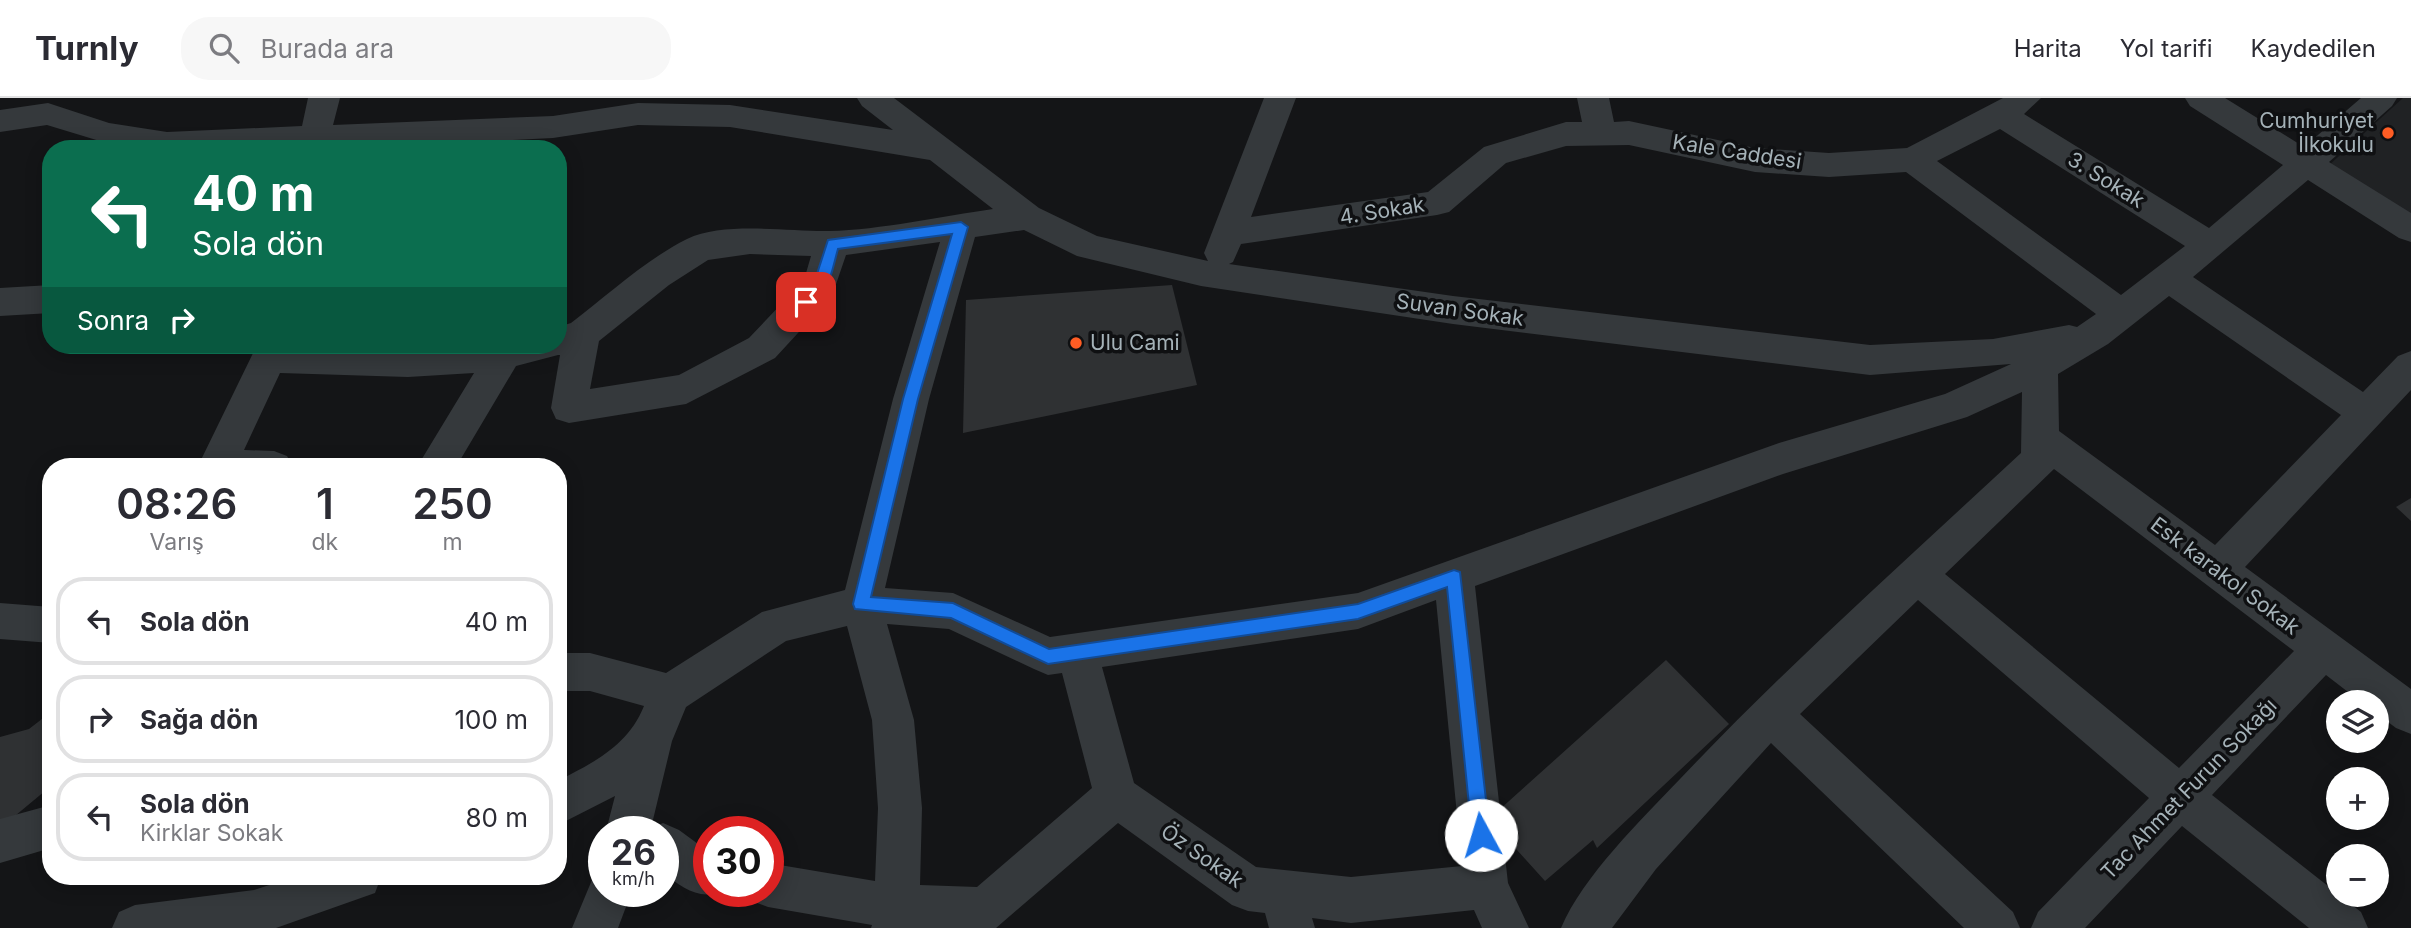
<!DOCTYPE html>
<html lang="tr">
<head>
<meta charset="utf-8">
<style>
	body { margin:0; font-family:Inter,sans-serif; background:#f7f7f7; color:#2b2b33; height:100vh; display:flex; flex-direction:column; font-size:26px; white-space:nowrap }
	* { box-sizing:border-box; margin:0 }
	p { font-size:23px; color:#7c7c81 }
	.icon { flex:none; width:38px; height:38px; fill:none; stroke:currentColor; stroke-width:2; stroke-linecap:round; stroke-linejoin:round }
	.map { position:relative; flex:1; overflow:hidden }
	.details { position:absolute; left:42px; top:360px; width:525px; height:427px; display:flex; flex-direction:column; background:#fff; border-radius:28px; box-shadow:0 4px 18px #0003 }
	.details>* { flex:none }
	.hud { position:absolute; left:42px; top:42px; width:525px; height:214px; border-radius:28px; box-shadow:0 4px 18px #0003; background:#0b6e4f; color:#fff; overflow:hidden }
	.buttons { position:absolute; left:2326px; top:592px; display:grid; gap:14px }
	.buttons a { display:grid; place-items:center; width:63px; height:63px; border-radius:50%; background:#fff; box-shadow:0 4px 18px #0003; font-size:35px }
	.speed { position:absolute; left:588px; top:718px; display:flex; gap:14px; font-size:35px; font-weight:700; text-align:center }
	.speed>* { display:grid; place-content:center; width:91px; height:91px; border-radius:50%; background:#fff; box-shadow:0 4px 18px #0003; line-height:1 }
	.speed small { font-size:18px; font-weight:400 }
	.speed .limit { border:10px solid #d22; background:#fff; color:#111 }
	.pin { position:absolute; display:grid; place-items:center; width:60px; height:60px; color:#fff; margin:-30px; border-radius:14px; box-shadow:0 4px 10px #0006 }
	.me { position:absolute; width:77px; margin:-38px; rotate:354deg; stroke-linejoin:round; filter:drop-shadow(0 0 5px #0008) }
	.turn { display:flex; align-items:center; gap:24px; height:147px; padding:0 35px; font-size:32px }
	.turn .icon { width:91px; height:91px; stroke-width:2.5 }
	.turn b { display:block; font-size:49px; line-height:60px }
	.then { display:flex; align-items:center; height:66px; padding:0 35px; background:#0003; gap:14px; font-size:26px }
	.eta { display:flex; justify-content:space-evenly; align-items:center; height:119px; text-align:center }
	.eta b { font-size:42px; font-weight:600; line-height:49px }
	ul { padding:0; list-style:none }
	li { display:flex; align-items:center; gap:21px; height:88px; margin:0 14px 10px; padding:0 21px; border:4px solid #e1e1e2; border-radius:28px }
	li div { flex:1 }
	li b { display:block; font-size:26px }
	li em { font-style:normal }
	header { display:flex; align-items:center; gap:42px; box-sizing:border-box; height:98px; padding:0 35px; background:#fff; border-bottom:2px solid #e1e1e2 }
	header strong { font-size:33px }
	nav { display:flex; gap:38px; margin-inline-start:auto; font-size:24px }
	.search { width:490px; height:63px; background:#f7f7f7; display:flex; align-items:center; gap:18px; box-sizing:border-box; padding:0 24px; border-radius:28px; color:#7c7c81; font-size:26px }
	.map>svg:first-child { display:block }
	.built { fill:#202224 }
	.building { fill:#2f3133 }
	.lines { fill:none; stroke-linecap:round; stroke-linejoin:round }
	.street { fill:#35393c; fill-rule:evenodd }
	.route { fill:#1a73e8; stroke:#114b97; stroke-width:2 }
	.poi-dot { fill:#ff5d24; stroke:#0f1012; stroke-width:2.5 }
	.labels { text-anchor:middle; stroke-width:7; stroke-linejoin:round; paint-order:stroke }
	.poi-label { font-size:21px; fill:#a5b2b8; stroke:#0f1012; text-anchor:end }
	.street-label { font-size:21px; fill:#a5b2b8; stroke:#0f1012 }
</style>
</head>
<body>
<header>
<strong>Turnly</strong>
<div class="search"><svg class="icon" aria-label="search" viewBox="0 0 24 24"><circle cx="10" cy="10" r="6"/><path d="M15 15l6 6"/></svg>Burada ara</div>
<nav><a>Harita</a><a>Yol tarifi</a><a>Kaydedilen</a></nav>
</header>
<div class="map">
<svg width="2411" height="830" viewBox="0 0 2411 830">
	<rect width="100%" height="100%" fill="#141517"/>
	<!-- built -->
	<path class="built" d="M2403 0H2411V121L2327 69Z"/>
	<!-- building -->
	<g class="building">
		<path d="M1172 187 1197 287 963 335 966 202Z"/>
		<path d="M2411 400V423L2396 409Z"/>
		<path d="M1666 562 1729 626 1597 750 1593 742 1545 783 1489 721Z"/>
		<path d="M51 614V688L4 727 0 724V639L29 631Z"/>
	</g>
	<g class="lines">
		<!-- street -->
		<g class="street">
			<path d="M308 0H340L333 27 553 18 638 5 730 7 893 32 862 8 857 0H894L1039 110 1097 138 1208 163 1204 155 1264 0H1296L1251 119 1428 94 1484 49 1566 24H1582L1577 0H1609L1614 24 1629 23 1755 50 1829 55 1907 50 2003 0H2041L2024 16 2209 130 2283 67 2190 8 2185 0H2225L2304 49 2361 0H2397L2392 8 2329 64 2411 115V144L2399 140 2308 82 2193 179 2363 294 2398 258 2411 253V292L2245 469 2411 591V636L2396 630 2376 615V604H2361L2326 577 2212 697 2361 814 2368 830H2309L2182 728 2085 830H2031L2038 814 2149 700 1918 502 1800 616 2013 814 2020 830H1964L1771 645 1656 771 1612 830H1561C1583 778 1641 722 1680 681 1788 567 1906 462 2021 355L2022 294 1967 319 1783 376 1475 488 1508 785 1529 830H1482L1474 812 1351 825 1312 820 1315 830H1269L1265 815 1248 813 1232 807 1118 725 996 830H871L872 827 768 809 752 803 748 793H768V765L875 783 878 710 872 622 847 528 786 543 686 609 672 643 651 730 663 725 679 732 709 754V793H722C699 803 682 789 663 775V733H606L615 698 558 727V683C594 664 628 648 644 608L590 593H558V555H590L666 575 762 514 845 492 893 301 940 144 846 157 832 198 775 260 686 306 569 325 556 321 551 310 560 257H558L516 268 456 369H417L474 275 408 279 280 275 244 352 274 353 287 358 293 369 198 368 257 247 408 250 558 247V229L571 225C608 197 645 162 687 141 725 123 789 134 830 133 879 132 943 118 993 111L930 62 730 29 638 27 553 40 336 51H126L47 27 0 34V12L48 5 109 25 167 34 302 28ZM2000 31 2185 148 2121 197 1937 63ZM1629 47 1755 74 1829 79 1906 74 2096 216 2077 229 2069 227 1993 241 1870 247 1453 198 1229 166 1233 164 1241 146 1437 117 1449 114 1506 65 1566 48ZM1024 132 1077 158 1201 188 1453 226 1870 277 2011 266 1945 296 1779 345 1358 495 1050 539 953 495 885 490 929 301 975 139ZM750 156 811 158 804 182 749 240 679 277 590 291 599 243 669 187 708 162ZM2169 198 2341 317 2215 447 2059 333 2058 276 2108 246ZM2054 371 2294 553 2179 670 1945 476ZM1436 502 1462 768 1351 779 1256 769 1134 685 1102 569 1358 531ZM887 526 949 531 1034 571 1048 577 1062 575 1092 690 977 789 920 787 922 710 914 622Z"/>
			<path d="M51 187V215L0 218V190Z"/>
			<path d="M0 505 51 509V545L0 541Z"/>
			<path d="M51 707V750L0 765V721Z"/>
			<path d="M604 773V793H632L618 830H572L594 777Z"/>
			<path d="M294 779H381L375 795 276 830H112L119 814 135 807 254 792Z"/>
		</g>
	</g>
	<!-- route -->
	<path class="route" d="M961 124 968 129 918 301 871 499 953 505 1049 551 1358 506 1454 472 1460 474 1490 737 1487 743 1481 746 1474 743 1472 737 1447 489 1358 521 1048 566 951 520 855 511 853 506 903 301 952 136 838 151C832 171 829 201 806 209L798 204 814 185 828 142Z"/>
	<!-- markers -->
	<g class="poi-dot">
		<circle cx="2388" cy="35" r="7"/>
		<circle cx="1076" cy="245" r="7"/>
	</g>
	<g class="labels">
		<!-- poi labels -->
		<g class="poi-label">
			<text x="2374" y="30">Cumhuriyet<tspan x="2374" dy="24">İlkokulu</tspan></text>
			<text x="1090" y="252" text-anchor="start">Ulu Cami</text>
		</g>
		<!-- street labels -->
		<g class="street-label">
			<text transform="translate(1737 54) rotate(9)" y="7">Kale Caddesi</text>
			<text transform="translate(2106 82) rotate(32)" y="7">3. Sokak</text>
			<text transform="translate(1382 113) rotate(-9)" y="7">4. Sokak</text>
			<text transform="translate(1460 212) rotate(8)" y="7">Suvan Sokak</text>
			<text transform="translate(2225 478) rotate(37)" y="7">Esk karakol Sokak</text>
			<text transform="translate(2189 691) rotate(-46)" y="7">Tac Ahmet Furun Sokağı</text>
			<text transform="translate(1202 758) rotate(35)" y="7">Öz Sokak</text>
		</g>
	</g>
</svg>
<div class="buttons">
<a><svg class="icon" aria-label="layers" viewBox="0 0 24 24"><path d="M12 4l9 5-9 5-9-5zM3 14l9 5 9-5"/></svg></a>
<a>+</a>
<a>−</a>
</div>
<div class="speed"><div>26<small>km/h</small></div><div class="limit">30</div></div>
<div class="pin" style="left:806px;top:204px;background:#d93025"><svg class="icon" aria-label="arrive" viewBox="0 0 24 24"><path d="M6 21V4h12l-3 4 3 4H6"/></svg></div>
<svg class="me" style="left:1481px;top:737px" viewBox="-20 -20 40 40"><circle r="19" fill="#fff"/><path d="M0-13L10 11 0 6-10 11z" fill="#1a73e8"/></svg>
<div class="hud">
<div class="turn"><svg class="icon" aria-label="left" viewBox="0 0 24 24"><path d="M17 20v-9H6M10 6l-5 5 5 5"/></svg><div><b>40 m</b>Sola dön</div></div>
<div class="then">Sonra<svg class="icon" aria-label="right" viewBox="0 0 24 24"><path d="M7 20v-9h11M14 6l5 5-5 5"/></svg></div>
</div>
<section class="details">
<div class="eta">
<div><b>08:26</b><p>Varış</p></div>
<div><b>1</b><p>dk</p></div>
<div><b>250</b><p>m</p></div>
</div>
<ul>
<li><svg class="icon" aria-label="left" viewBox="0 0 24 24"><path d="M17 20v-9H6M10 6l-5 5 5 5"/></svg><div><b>Sola dön</b></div><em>40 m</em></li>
<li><svg class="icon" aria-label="right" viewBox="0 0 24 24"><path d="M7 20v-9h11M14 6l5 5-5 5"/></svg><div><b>Sağa dön</b></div><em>100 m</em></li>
<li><svg class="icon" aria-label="left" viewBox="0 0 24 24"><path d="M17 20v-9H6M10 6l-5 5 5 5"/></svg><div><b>Sola dön</b><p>Kirklar Sokak</p></div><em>80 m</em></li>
</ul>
</section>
</div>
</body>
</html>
